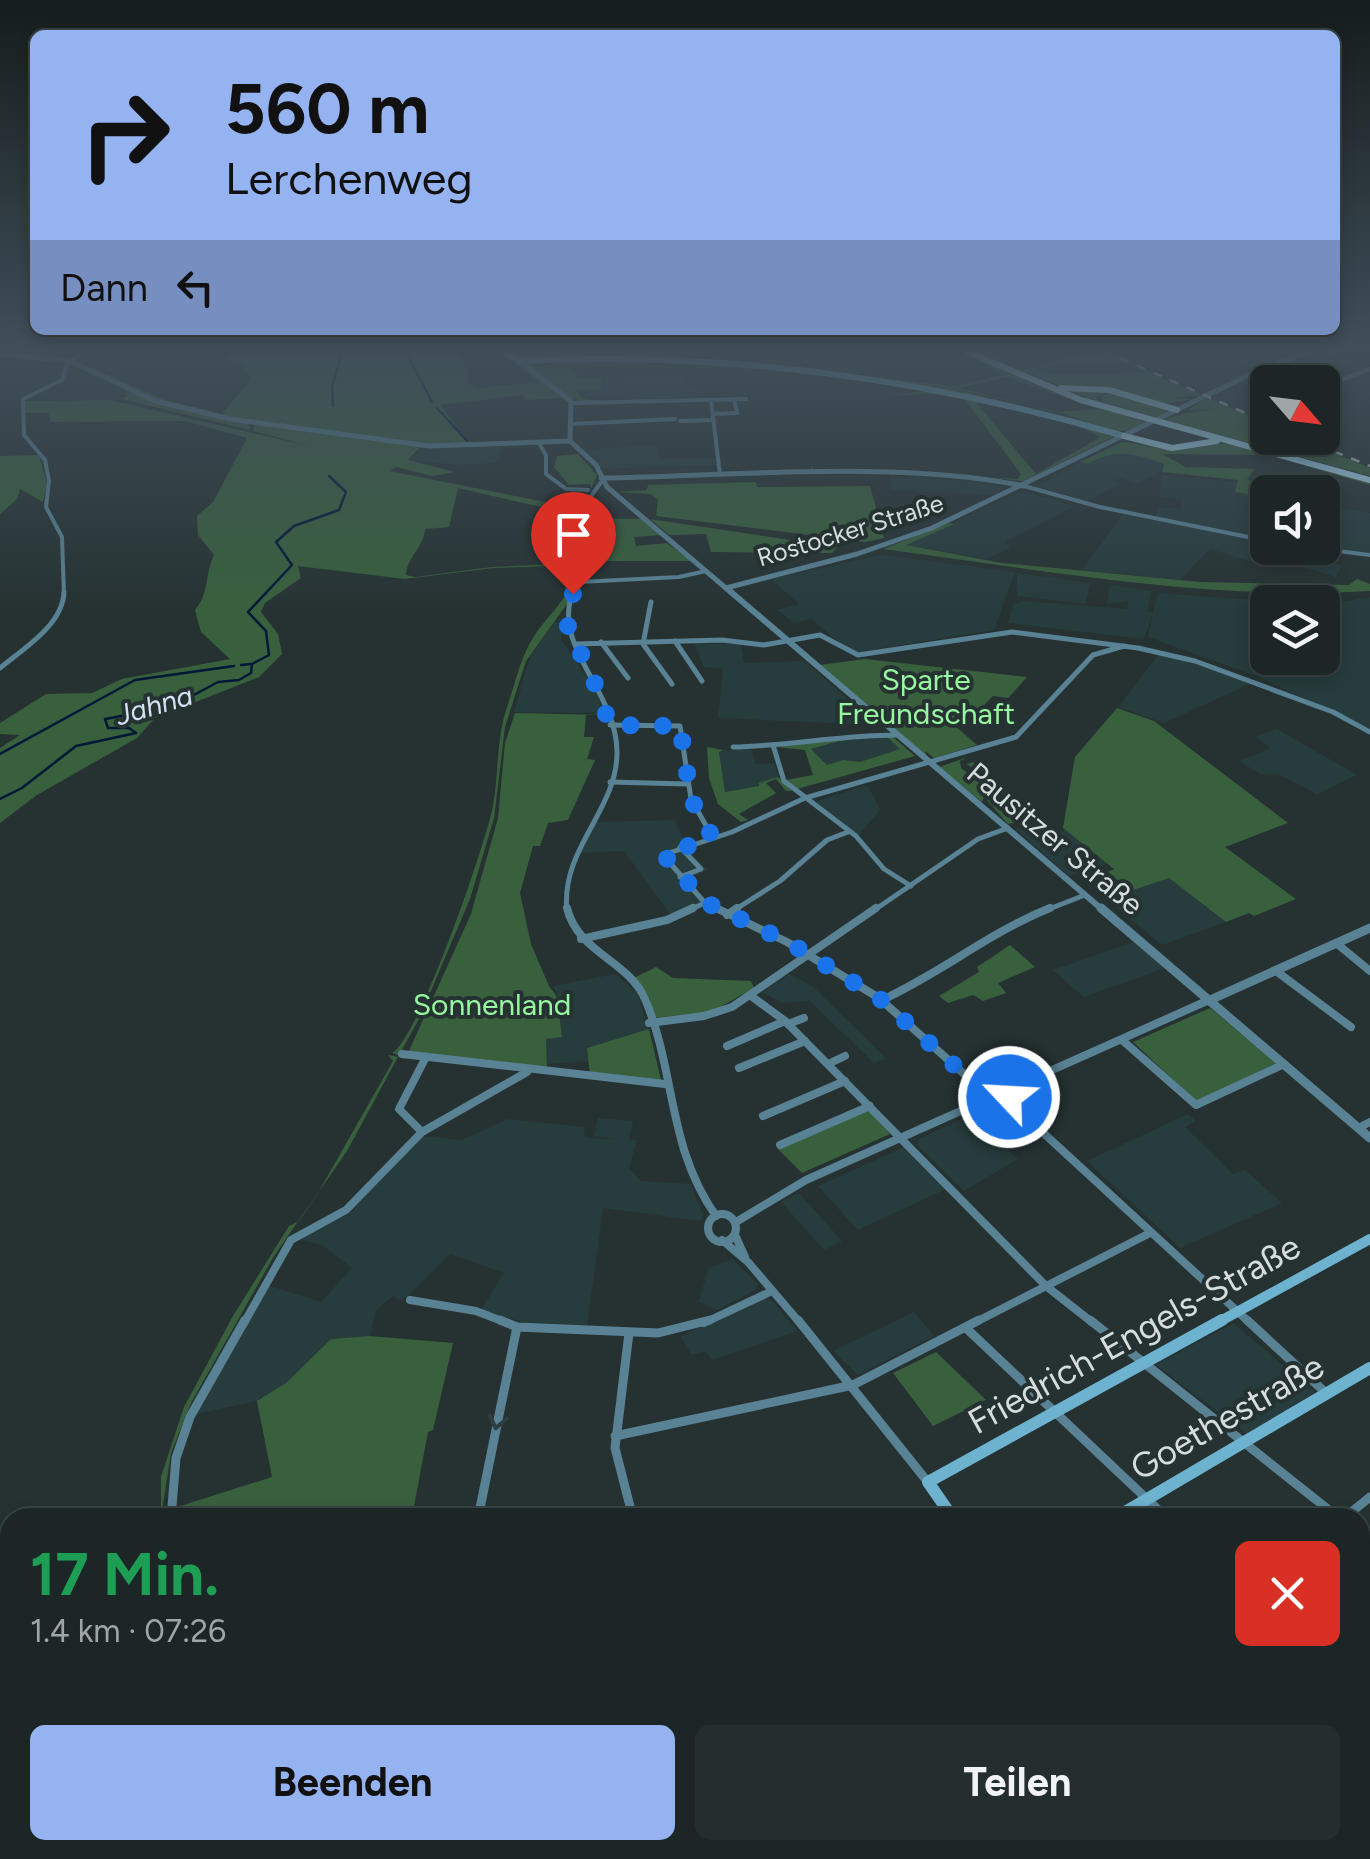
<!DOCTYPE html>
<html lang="de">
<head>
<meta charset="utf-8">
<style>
	body { margin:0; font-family:Figtree,sans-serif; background:#252e2e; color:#f1f3f6; height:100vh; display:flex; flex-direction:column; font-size:38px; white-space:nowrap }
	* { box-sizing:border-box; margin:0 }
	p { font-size:32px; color:#a0a5a7 }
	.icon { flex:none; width:55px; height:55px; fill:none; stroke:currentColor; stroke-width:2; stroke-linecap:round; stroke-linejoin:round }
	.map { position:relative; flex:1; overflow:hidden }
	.panel { position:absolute; left:0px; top:1508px; width:1370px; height:352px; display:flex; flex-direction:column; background:#1c2626; border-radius:30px 30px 0 0; box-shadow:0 5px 15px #0003,0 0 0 2px #3a4343 }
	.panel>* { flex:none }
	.guide { position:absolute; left:30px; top:30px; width:1310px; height:305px; border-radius:15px; box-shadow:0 5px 15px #0003,0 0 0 2px #3a4343; background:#95b2f1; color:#111; overflow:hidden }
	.needle { width:65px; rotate:118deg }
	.buttons { position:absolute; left:1250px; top:365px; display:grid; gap:20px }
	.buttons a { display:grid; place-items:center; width:90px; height:90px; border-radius:15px; background:#1c2626; box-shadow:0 5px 15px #0003,0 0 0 2px #3a4343; font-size:50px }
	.pin { position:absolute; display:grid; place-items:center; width:85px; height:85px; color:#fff; margin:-102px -42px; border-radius:50% 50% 50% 0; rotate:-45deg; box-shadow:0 0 10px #0007 }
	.pin .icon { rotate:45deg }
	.me { position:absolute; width:110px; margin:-55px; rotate:295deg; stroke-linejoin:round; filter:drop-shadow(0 0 8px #0008) }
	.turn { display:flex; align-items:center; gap:35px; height:210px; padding:0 30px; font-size:45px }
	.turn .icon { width:130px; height:130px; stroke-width:2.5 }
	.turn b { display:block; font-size:70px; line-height:85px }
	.then { display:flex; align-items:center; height:95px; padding:0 30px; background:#0003; gap:20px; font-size:38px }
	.round { display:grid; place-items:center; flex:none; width:105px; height:105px; border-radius:15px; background:#252e2e }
	.overview { display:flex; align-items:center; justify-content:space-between; height:170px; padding:0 30px }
	h1 { font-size:60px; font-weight:700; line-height:75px; color:#1e9e55 }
	.button { display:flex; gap:20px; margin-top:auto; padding:20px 30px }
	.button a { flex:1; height:115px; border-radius:15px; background:#95b2f1; color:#111; font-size:40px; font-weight:700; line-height:115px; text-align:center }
	.button a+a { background:#252e2e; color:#f1f3f6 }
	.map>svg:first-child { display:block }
	.built { fill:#273c3d }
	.green { fill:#38603d; fill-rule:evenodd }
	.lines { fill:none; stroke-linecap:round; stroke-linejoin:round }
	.stream { stroke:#001838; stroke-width:2.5 }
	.minor-far3 { stroke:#598295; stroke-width:4 }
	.minor-far2 { stroke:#598295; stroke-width:5 }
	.minor-far1 { stroke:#598295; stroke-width:8 }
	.minor { stroke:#598295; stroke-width:9 }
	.tertiary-far3 { stroke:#598295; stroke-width:5 }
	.tertiary-far2 { stroke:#598295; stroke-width:6 }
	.tertiary-far1 { stroke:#598295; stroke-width:9 }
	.tertiary { stroke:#598295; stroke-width:11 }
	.secondary-far2 { stroke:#6db2cf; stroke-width:6 }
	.secondary-far1 { stroke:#6db2cf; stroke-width:10 }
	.secondary { stroke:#6db2cf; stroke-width:12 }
	.trunk { stroke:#a9e0f8; stroke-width:6 }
	.rail { stroke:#b7bfbf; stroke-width:2.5; stroke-dasharray:9 9; stroke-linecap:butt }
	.oneway { stroke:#2e3e41 }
	.route { stroke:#1a73e8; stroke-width:18; stroke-dasharray:0 32.4 }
	.labels { text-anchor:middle; stroke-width:8; stroke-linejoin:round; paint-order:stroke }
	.far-street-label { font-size:25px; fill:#d6dddd; stroke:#263232 }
	.far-water-label { font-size:28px; font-style:italic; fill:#d3e2f5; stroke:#263232 }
	.park-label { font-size:30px; fill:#96f7a0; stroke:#263232 }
	.street-label { font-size:30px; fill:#d6dddd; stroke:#263232 }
	.near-street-label { font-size:35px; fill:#d6dddd; stroke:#263232 }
</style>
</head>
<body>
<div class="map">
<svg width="1370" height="1859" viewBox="0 0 1370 1859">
	<rect width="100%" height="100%" fill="#263232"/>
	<!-- built -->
	<g class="built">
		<path d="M683 376 685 387H696L698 399 580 398 578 390 601 389V378Z"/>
		<path d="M656 445 659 459 716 458 717 465 600 469 583 450Z"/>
		<path d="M470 446 503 447 495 463 453 465 410 459 425 447Z"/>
		<path d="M1126 451 1164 464 1162 470 1137 484 1120 478 1114 482 1120 484 1088 501 1036 486 1080 462 1087 464 1110 452Z"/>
		<path d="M1162 475 1237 482 1236 492 1267 497V539L1155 518 1158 507 1180 509 1182 500 1159 497Z"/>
		<path d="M890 477 982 481 1006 487 993 495 890 490Z"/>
		<path d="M1022 491 1075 506 1004 542 1011 547 988 559 905 545Z"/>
		<path d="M1323 505 1370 513V553L1323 547Z"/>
		<path d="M1123 514 1267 542 1268 548 1333 551 1331 562 1342 566 1336 577 1296 565 1286 556 1264 552 1252 562 1210 549 1180 580 1082 570Z"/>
		<path d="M882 555 1015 572 994 630 858 652 850 651 811 619 794 623 777 610 799 604 771 579Z"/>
		<path d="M1017 573 1090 583 1086 604 1017 596Z"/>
		<path d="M1110 585 1151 591 1148 611 1153 612 1158 593 1281 602H1268V658H1322L1323 605 1370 597V729L1254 675 1148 637 1152 615 1144 639 1008 623 1013 605 1022 601 1128 609V601L1107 604Z"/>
		<path d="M554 622 563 623 561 639 595 691 604 713 514 712 530 657Z"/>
		<path d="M694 643 741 644 744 663 804 661 878 725 718 718 723 669 704 667Z"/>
		<path d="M1159 654 1220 670 1252 683 1164 723 1118 707Z"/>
		<path d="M1277 729 1357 775 1317 794 1278 774H1260L1239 761 1271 748 1255 737Z"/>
		<path d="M857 736H886L901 749 860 763 843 760 827 765 811 749Z"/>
		<path d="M751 748 756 764 774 763 778 777 760 786 725 792 719 751Z"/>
		<path d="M863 786 869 787 880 810 859 835 814 802Z"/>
		<path d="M675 820 687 849 708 870 687 879 706 900 678 913 671 915 624 851 579 853 595 822Z"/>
		<path d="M1036 822 1051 835 1066 830 1107 864 1069 876 1015 829Z"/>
		<path d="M1169 878 1226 922 1162 945 1104 897 1114 890 1121 894Z"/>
		<path d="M1134 942 1165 968 1084 997 1053 970Z"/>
		<path d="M615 974 637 993 649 1029 587 1048 588 1061 546 1064V1038L562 1036 559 1010 565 1009 553 986Z"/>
		<path d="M789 974 812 986 886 1058 874 1063 810 1001 782 1003 763 992Z"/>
		<path d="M1188 1114 1196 1121 1185 1127 1233 1174 1245 1170 1282 1203 1180 1248 1087 1161Z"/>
		<path d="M970 1115 1018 1159 964 1191 917 1145 919 1139Z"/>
		<path d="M598 1118 633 1121 629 1139 637 1140 629 1168 641 1181 691 1184 703 1215 701 1221 603 1208 587 1326 530 1324 481 1310 504 1273 450 1254 407 1297 400 1300 393 1296 376 1310 370 1336 331 1339 286 1383 257 1401 196 1414 267 1285 321 1302 352 1268 322 1245 298 1239 349 1214 423 1136 462 1140 508 1119 584 1127 585 1138 615 1139 594 1136Z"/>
		<path d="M904 1147 946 1189 858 1230 818 1186Z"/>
		<path d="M799 1193 842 1241 824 1250 781 1202Z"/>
		<path d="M732 1259 758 1284 755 1290 717 1310 699 1302 708 1269Z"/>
		<path d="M763 1298 772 1300 797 1331 712 1360 705 1351 691 1355 681 1336Z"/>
		<path d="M914 1312 934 1336 858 1375 833 1351Z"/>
		<path d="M1233 1323 1315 1393 1247 1434 1156 1365Z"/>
	</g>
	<!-- green -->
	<g class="green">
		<path d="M231 351H454L468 370 467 382 477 388 539 382 499 351H502L564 398 525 400 523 395 440 405 469 444 422 445 375 435 421 446 408 460 455 472 432 476 396 467 390 471 580 509 563 512 458 488 449 527 425 529C424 547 407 557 406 575L415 577 492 567 580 563 584 556 576 524 567 522 579 521 585 565 567 604 526 661 505 727 494 818 470 899 419 1019 399 1055 392 1053C418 1040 486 843 493 806 499 772 496 740 507 707 514 688 518 667 527 649 541 618 572 601 578 565L493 568 405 579 298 566 301 578 265 603 261 612 278 634 282 654 259 677 155 718 137 738 37 795 0 823V748L20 735 0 734V723L46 694 92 693 122 679 230 659 201 632 195 610C209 594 205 574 214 555L198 535 197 516 213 502 247 438 185 421 50 422 49 413H24V401L110 400 314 447 253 431 256 422 249 421 250 430 122 399 128 395 123 393C136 390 199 415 220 417L156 400 105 377 124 372 112 377 166 400 222 414 251 379 241 364 227 359Z"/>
		<path d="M507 351 528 358 647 356 750 363 952 386 1004 375 963 351 1068 397 1146 422 1127 431H1111L1063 413 943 386 1054 415 1113 437 1023 481 967 475 812 473 811 464 815 472C883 473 950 475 1018 479L1021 474 960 393 748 400 894 395 937 389 858 376 645 360 533 363 536 369 572 367 578 377 601 378V389L578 391 580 398 599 401H578L575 396 573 399 527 365 531 366V362ZM1006 377 1100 409 1053 412 961 388ZM971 396 1073 423 1101 437 1036 474Z"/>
		<path d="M976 351 1021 370 1102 351 1201 395 1174 398 1193 399 1166 404V412L1155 417 1104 402 1100 397 1107 393 1097 396 1098 402ZM1117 361 1145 372 1052 374 1036 370 1066 361Z"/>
		<path d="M1208 398 1267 424 1268 438H1298L1370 468V476L1165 420C1181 412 1195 413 1212 409L1187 410Z"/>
		<path d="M1122 442 1176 450 1205 443 1230 444 1370 483V485L1269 455 1162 454 1186 467 1255 469 1247 480 1257 482 1253 495 1235 492 1238 480 1162 472 1164 464C1132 453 1117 448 1087 464L1080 462Z"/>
		<path d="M578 454 597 475 591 488V484L569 485 554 467 557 456Z"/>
		<path d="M39 455 47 484 43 502 20 489 17 499 0 514V456Z"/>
		<path d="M756 482 757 487 870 486 884 538 866 542 656 516 658 500 651 494 617 492 647 490 648 485Z"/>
		<path d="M583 518 643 519 669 542 660 535 634 537 636 546 667 543 692 561H591L598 554H591L590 542 582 531Z"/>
		<path d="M650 519 837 547 832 553 711 552 706 534 669 535Z"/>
		<path d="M950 523 954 524 906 545 1002 563 1200 582 1349 585 1357 579 1370 584V591C1207 601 1044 570 883 549Z"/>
		<path d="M865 659 1027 677 1008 698 993 696 979 710 948 720 977 745 934 758 925 751 927 757 820 665Z"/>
		<path d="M1117 708 1154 721 1288 823 1225 847 1296 899 1254 916 1249 913 1226 922 1169 878 1130 891 1108 872 1114 869 1063 828 1075 757Z"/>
		<path d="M515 713 605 715H586L584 737H594L587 759 595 760 568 820 548 823 540 846H533L520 893 531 944 549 986 566 1009 559 1011 562 1037 546 1039 547 1072 408 1053 471 914 498 818 505 743Z"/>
		<path d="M857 736 811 749 827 765 843 760 860 762 900 749 886 736H892L915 756 797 789 786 780 813 775 805 750 776 747Z"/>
		<path d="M707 747 723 750 719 752 725 792 759 786V783L778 777 792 791H786L776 779 766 783 776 793 739 814 748 820 741 822 718 804 709 778Z"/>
		<path d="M968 757 960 761 961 768 1023 818 1033 816 967 764 973 762 1037 817 1008 824 984 797 982 802 939 767Z"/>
		<path d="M1010 945 1035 967 998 983 1006 993 983 1001 973 995 948 1003 939 996 979 972 977 967Z"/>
		<path d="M656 967 673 978 751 981 754 988 711 1012 652 1018 650 999 634 978Z"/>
		<path d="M1210 1008 1276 1063 1197 1102 1133 1042Z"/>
		<path d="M649 1029 661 1080 590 1076 587 1048Z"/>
		<path d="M388 1055 398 1057 347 1151 274 1256 191 1403 171 1453 161 1517V1477L184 1407 233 1316 289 1226 299 1221 318 1193 393 1061Z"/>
		<path d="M868 1109 890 1134 802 1173 778 1149Z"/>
		<path d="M370 1336 453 1343 433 1430 428 1432 412 1517 177 1518 174 1508 272 1477 257 1401 286 1383 331 1339Z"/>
		<path d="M936 1352 986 1400 933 1426 893 1373Z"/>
	</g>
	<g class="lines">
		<!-- stream -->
		<g class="stream">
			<path d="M406 352 432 402"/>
			<path d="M333 406 332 387 342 351"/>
			<path d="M437 408 467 441"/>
			<path d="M241 665 251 664"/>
			<path d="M0 754 135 680 234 666"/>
			<path d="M0 799 22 788 76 746 136 733 129 728H108L105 719 127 715 128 708 150 699 177 704 218 682 239 680 251 673 252 664 269 655 266 631 248 612 292 565 276 542 294 526 339 510 346 492 329 476"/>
		</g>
		<!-- minor-far3 -->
		<g class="minor-far3">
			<path d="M1322 387 1370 369"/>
			<path d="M711 400 720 475"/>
			<path d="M572 403 746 399"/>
			<path d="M713 414 737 413 734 399"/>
			<path d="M680 421 714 420"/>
			<path d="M570 424 675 419"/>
			<path d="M540 445 546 455V474L566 489 588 490"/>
			<path d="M1024 486 1100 507 1268 541"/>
			<path d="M1314 548 1370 555"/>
			<path d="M579 582 679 577 706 571"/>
			<path d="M64 595 62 537 46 507 49 481 45 460 24 435 23 399 62 380 66 366 83 351"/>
			<path d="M572 595 589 559 583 507 602 481"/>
		</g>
		<!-- minor-far2 -->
		<g class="minor-far2">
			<path d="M651 602 643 644 672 684"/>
			<path d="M675 641 702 681"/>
			<path d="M601 642 628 678"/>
			<path d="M575 644 722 640 764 645 820 635 858 655 1012 632 1138 648 1195 661 1333 712 1370 732"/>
			<path d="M0 668C23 649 63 625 64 592"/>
			<path d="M610 725 680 726 691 799 713 838"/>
			<path d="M773 745 784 781 856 836 884 869 911 886"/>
			<path d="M733 747C789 746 841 735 897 735"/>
			<path d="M610 782 687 784"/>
			<path d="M680 847 701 869 680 877"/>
			<path d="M567 911C560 849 618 810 617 751 616 690 551 646 573 592"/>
			<path d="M687 911 705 903"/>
			<path d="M722 911 705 903 663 855 732 832 805 798 1016 737 1093 655 1124 646"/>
			<path d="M733 911 780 881 827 840 848 832"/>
			<path d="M873 911 978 839 1008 828"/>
			<path d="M1044 911 1085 895"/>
		</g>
		<!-- minor-far1 -->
		<g class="minor-far1">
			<path d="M567 908C578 953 628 960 645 999 676 1072 667 1147 716 1216"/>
			<path d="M716 908 787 942 879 998 991 1098"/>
			<path d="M727 915 737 908"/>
			<path d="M581 939 667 920 693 908"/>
			<path d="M1336 943 1370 971"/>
			<path d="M1276 971 1351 1027"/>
			<path d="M751 996 785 1021 1046 1286 1093 1323"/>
			<path d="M882 1000C941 973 990 932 1050 908"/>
			<path d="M649 1023 704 1016 732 1007 876 908"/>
			<path d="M788 1024 804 1018"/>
			<path d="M1122 1040 1196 1105 1284 1064"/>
			<path d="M727 1046 785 1021"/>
			<path d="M402 1054 665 1084"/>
			<path d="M828 1064 845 1056"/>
			<path d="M739 1068 805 1041"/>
			<path d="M1008 1091 1014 1106 1250 1323"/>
			<path d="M763 1116 845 1081"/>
			<path d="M1358 1128 1370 1122"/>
			<path d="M422 1132 399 1109 426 1057"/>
			<path d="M780 1145 870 1106"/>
			<circle cx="722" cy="1228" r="14"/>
			<path d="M736 1222 806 1180 1209 1000"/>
			<path d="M735 1235 745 1257"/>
			<path d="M722 1240 748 1262 800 1323"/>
			<path d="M410 1300 476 1311 507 1323"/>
			<path d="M244 1323 291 1240 346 1210 422 1132 527 1072"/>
			<path d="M704 1323 772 1291"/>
			<path d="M974 1323 1150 1233"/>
		</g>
		<!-- minor -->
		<g class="minor">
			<path d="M500 1320 517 1327 658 1333 710 1320"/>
			<path d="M798 1320 927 1481"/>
			<path d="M1090 1320 1339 1518"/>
			<path d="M1247 1320 1326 1393"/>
			<path d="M966 1328 1167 1518"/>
			<path d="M629 1333 615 1448 633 1518"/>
			<path d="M615 1436 853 1385 979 1320"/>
			<path d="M171 1518 176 1458 190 1417 245 1320"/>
			<path d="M478 1518 517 1327"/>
			<path d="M1344 1518 1370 1497"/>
			<path d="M1360 1530 1370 1536"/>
			<path d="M1360 1696 1370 1703"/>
			<path d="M534 1850 537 1859"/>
			<path d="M165 1859 239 1850"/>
			<path d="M1195 1859 1204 1850"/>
		</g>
		<!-- tertiary-far3 -->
		<g class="tertiary-far3">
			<path d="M0 354 70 361 155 401 230 419 429 446 570 441"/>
			<path d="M519 361 571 401 570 441 596 465 607 487 734 595"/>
			<path d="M601 478C732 476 898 460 1024 486"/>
			<path d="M726 588 857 554 932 528 1255 372 1310 351"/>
		</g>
		<!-- tertiary-far2 -->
		<path class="tertiary-far2" d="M731 592 1104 911"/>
		<!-- tertiary-far1 -->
		<g class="tertiary-far1">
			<path d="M1101 908 1370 1138"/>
			<path d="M1210 1000 1370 928"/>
		</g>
		<!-- tertiary -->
		<path class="tertiary" d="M1024 1859 1027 1850"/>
		<!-- secondary-far2 -->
		<path class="secondary-far2" d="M505 351 519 361C727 351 924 378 1124 436"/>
		<!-- secondary-far1 -->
		<path class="secondary-far1" d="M1217 1323 1370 1239"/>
		<!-- secondary -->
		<g class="secondary">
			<path d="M953 1518 928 1482 1222 1320"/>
			<path d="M1115 1518 1370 1368"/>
			<path d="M977 1859 994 1850"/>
		</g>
		<!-- trunk -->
		<g class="trunk">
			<path d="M966 351 1081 400 1370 480"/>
			<path d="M1061 388 1109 390 1177 410"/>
			<path d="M1124 436 1172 448 1217 441"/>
		</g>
		<!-- rail -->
		<g class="rail">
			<path d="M1104 351 1268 423"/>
			<path d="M1301 438 1370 466"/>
		</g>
	</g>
	<!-- one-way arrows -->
	<defs><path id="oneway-chevron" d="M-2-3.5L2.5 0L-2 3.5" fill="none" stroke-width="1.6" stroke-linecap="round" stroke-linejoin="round" transform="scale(2.5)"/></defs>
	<use class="oneway" href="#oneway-chevron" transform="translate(497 1422) rotate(102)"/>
	<!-- sky -->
	<linearGradient id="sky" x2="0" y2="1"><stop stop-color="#151c1c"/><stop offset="0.57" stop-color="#414f5a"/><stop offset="1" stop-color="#414f5a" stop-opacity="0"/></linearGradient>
	<rect width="1370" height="612" fill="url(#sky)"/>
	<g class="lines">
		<!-- route -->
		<path class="route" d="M573 594 567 632 588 665 610 725 680 726 691 799 713 838 663 854 705 902 788 942 879 998 991 1098 1008 1091 1009 1097"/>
	</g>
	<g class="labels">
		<!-- far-street labels -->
		<g class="far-street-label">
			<text transform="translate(850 530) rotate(-17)" y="9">Rostocker Straße</text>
		</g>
		<!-- far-water labels -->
		<g class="far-water-label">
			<text transform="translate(154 705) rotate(-16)" y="10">Jahna</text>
		</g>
		<!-- park labels -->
		<g class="park-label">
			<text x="926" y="690">Sparte<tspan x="926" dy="34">Freundschaft</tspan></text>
			<text x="492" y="1015">Sonnenland</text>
		</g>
		<!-- street labels -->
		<g class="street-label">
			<text transform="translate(1055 839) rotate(40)" y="10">Pausitzer Straße</text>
		</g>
		<!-- near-street labels -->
		<g class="near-street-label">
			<text transform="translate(1134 1334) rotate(-29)" y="12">Friedrich-Engels-Straße</text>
			<text transform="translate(1227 1417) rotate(-30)" y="12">Goethestraße</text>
		</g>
	</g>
</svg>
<div class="buttons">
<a><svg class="needle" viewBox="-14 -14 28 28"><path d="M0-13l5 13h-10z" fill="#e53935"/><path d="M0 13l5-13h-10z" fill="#a0a5a7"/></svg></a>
<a><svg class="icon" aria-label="sound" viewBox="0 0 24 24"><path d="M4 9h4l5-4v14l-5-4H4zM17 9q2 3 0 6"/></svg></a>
<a><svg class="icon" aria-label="layers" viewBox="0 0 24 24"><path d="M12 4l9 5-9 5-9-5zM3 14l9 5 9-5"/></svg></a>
</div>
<div class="pin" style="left:573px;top:594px;background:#d93025"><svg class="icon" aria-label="arrive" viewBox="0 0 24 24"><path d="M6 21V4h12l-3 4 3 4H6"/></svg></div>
<svg class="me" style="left:1009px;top:1097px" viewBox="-20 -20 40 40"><circle r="17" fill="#1a73e8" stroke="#fff" stroke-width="3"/><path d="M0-11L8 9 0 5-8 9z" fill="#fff"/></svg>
<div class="guide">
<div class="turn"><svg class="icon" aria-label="right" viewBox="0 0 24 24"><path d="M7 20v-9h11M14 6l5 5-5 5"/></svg><div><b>560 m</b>Lerchenweg</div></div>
<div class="then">Dann<svg class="icon" aria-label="left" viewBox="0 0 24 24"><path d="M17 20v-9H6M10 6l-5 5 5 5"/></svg></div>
</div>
<section class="panel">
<div class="overview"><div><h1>17 Min.</h1><p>1.4 km · 07:26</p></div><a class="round" style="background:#d93025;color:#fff"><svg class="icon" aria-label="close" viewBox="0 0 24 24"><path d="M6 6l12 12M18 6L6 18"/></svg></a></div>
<div class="button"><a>Beenden</a><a>Teilen</a></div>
</section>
</div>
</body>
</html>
